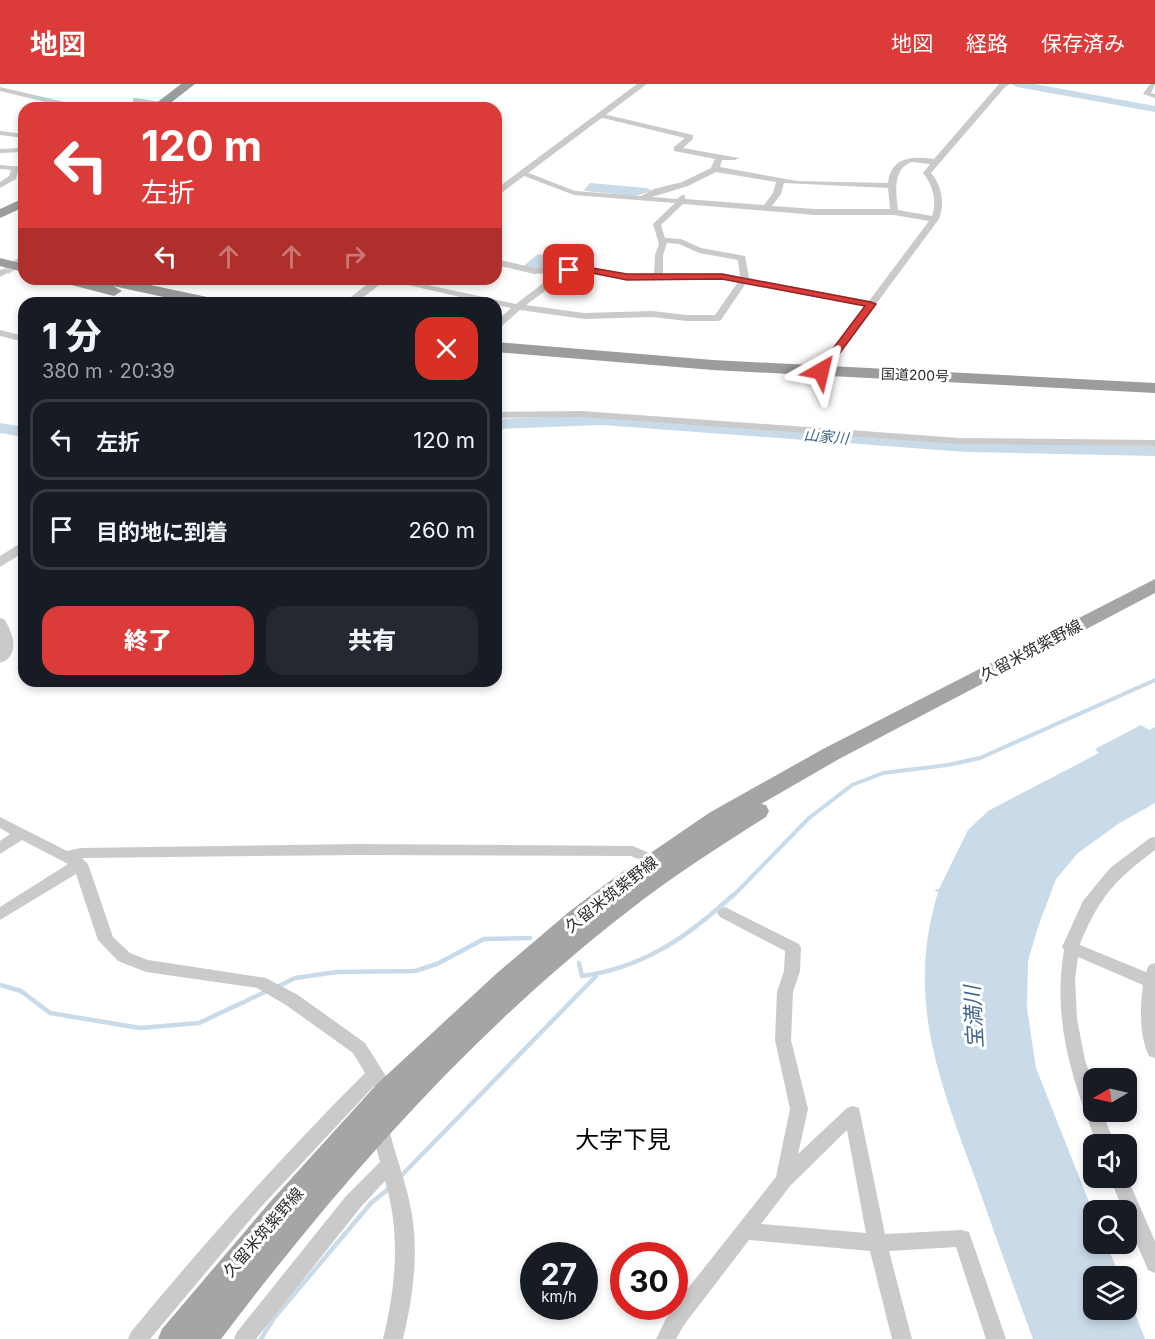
<!DOCTYPE html>
<html lang="ja">
<head>
<meta charset="utf-8">
<style>
	body { margin:0; font-family:Inter,"Noto Sans JP",sans-serif; background:#242831; color:#f1f3f6; height:100vh; display:flex; flex-direction:column; font-size:22px; white-space:nowrap }
	* { box-sizing:border-box; margin:0 }
	p { font-size:20px; color:#9ea1a6 }
	.icon { flex:none; width:33px; height:33px; fill:none; stroke:currentColor; stroke-width:2; stroke-linecap:round; stroke-linejoin:round }
	.map { position:relative; flex:1; overflow:hidden }
	.drawer { position:absolute; left:18px; top:213px; width:484px; height:390px; display:flex; flex-direction:column; background:#171b24; border-radius:18px; box-shadow:0 3px 9px #0003 }
	.drawer>* { flex:none }
	.banner { position:absolute; left:18px; top:18px; width:484px; height:183px; border-radius:18px; box-shadow:0 3px 9px #0003; background:#db3b39; color:#fff; overflow:hidden }
	.needle { width:39px; rotate:261deg }
	.buttons { position:absolute; left:1083px; top:984px; display:grid; gap:12px }
	.buttons a { display:grid; place-items:center; width:54px; height:54px; border-radius:12px; background:#171b24; box-shadow:0 3px 9px #0003; font-size:30px }
	.speed { position:absolute; left:520px; top:1158px; display:flex; gap:12px; font-size:30px; font-weight:700; text-align:center }
	.speed>* { display:grid; place-content:center; width:78px; height:78px; border-radius:50%; background:#171b24; box-shadow:0 3px 9px #0003; line-height:1 }
	.speed small { font-size:15px; font-weight:400 }
	.speed .limit { border:9px solid #d22; background:#fff; color:#111 }
	.pin { position:absolute; display:grid; place-items:center; width:51px; height:51px; color:#fff; margin:-26px; border-radius:12px; box-shadow:0 3px 9px #0006 }
	.me { position:absolute; width:66px; margin:-33px; rotate:37deg; stroke-linejoin:round; filter:drop-shadow(0 0 4px #0008) }
	.turn { display:flex; align-items:center; gap:21px; height:126px; padding:0 24px; font-size:27px }
	.turn .icon { width:78px; height:78px; stroke-width:2.5 }
	.turn b { display:block; font-size:42px; line-height:51px }
	.lanes { display:flex; align-items:center; height:57px; padding:0 24px; background:#0003; justify-content:center; gap:30px; direction:ltr }
	.lanes .off { opacity:.35 }
	.round { display:grid; place-items:center; flex:none; width:63px; height:63px; border-radius:18px; background:#242831 }
	.headline { display:flex; align-items:center; justify-content:space-between; height:102px; padding:0 24px }
	h1 { font-size:36px; font-weight:800; line-height:45px }
	.primary-button { display:flex; gap:12px; margin-top:auto; padding:12px 24px }
	.primary-button a { flex:1; height:69px; border-radius:18px; background:#db3b39; color:#fff; font-size:24px; font-weight:800; line-height:69px; text-align:center }
	.primary-button a+a { background:#242831; color:#f1f3f6 }
	ul { padding:0; list-style:none }
	li { display:flex; align-items:center; gap:18px; height:81px; margin:0 12px 9px; padding:0 12px; border:3px solid #363941; border-radius:18px }
	li div { flex:1 }
	li b { display:block; font-size:22px }
	li em { font-style:normal }
	header { display:flex; align-items:center; gap:36px; box-sizing:border-box; height:84px; padding:0 30px; background:#db3b39; color:#fff }
	header strong { font-size:28px }
	nav { display:flex; gap:33px; margin-inline-start:auto; font-size:21px }
	.map>svg:first-child { display:block }
	.water { fill:#c9dae9 }
	.lines { fill:none; stroke-linecap:round; stroke-linejoin:round }
	.stream-far1 { stroke:#c9dae9; stroke-width:4 }
	.stream { stroke:#c9dae9; stroke-width:4.5 }
	.river { fill:#c9dae9; fill-rule:evenodd }
	.minor-tunnel { stroke:#d5d5d5; stroke-width:8; stroke-dasharray:8 4; stroke-linecap:butt }
	.minor { fill:#cacaca; fill-rule:evenodd }
	.tertiary { fill:#cacaca; fill-rule:evenodd }
	.primary { fill:#a5a5a5; fill-rule:evenodd }
	.trunk { fill:#9c9c9c; fill-rule:evenodd }
	.route { fill:#db3b39; stroke:#8e2625; stroke-width:1.5 }
	.labels { text-anchor:middle; stroke-width:6; stroke-linejoin:round; paint-order:stroke }
	.far-street-label { font-size:14px; fill:#2d2d2d; stroke:#fff }
	.far-water-label { font-size:15px; font-style:italic; fill:#40678b; stroke:#fff }
	.street-label { font-size:16px; fill:#2d2d2d; stroke:#fff }
	.near-water-label { font-size:21px; font-style:italic; fill:#40678b; stroke:#fff }
	.near-quarter-label { font-size:24px; fill:#000; stroke:#fff }
</style>
</head>
<body>
<header>
<strong>地図</strong>
<nav><a>地図</a><a>経路</a><a>保存済み</a></nav>
</header>
<div class="map">
<svg width="1155" height="1255" viewBox="0 0 1155 1255">
	<rect width="100%" height="100%" fill="#fff"/>
	<!-- water -->
	<g class="water">
		<path d="M590 99 647 104 652 107 635 112 586 107 584 106Z"/>
		<path d="M538 170 570 175 568 182 561 185 521 184Z"/>
		<path d="M1141 641 1149 646 1155 643V719L1118 740 1078 769 1056 795 1038 843 1028 877 1027 924 1036 984 1093 1128 1094 1160H1106L1120 1192H1094V1226H1126L1127 1209 1145 1255H1033C1013 1200 993 1146 974 1091 938 993 906 914 938 808L934 806 939 805 968 746 988 727 1099 669 1095 665Z"/>
	</g>
	<g class="lines">
		<!-- stream-far1 -->
		<path class="stream-far1" d="M732 813 809 734 852 701 883 689 948 681 980 674 1155 596"/>
		<!-- stream -->
		<g class="stream">
			<path d="M579 879 582 892C643 884 689 852 733 811"/>
			<path d="M0 901 21 907 50 929 140 944 199 939 267 907"/>
			<path d="M277 903 295 894 337 888 415 887 437 880 484 855 530 854"/>
			<path d="M400 1093 596 892"/>
			<path d="M261 1255 274 1234 371 1119 391 1103"/>
		</g>
		<!-- river -->
		<g class="river">
			<path d="M1011 0H1035L1155 22V28L1017 3Z"/>
			<path d="M602 331 966 358 1155 362V372L966 368 602 341 496 345V335Z"/>
			<path d="M0 339 24 343V353L0 349Z"/>
		</g>
		<!-- minor-tunnel -->
		<path class="minor-tunnel" d="M6 187 24 175"/>
		<!-- minor -->
		<g class="minor">
			<path d="M999 0H1010L1005 3 931 89C942 102 945 119 939 135L825 289H817L816 287 865 222 746 199 721 236 718 237H687L652 233 584 235 520 226 496 247V238L511 224 496 221V219H486L382 195H400L516 220 550 194 553 189 534 190 496 181V175L534 184 592 183 627 190H654L655 171 659 160 653 140 675 119 574 111 519 90 526 88 575 107 641 112 654 105 682 98 711 84 715 75 674 67V63L685 54 599 33V29L693 51V55L683 64 739 74 735 76H722L720 83 797 97 888 99C891 73 912 72 934 75ZM911 78 930 80 923 89C933 102 937 116 932 132L898 126C896 109 892 86 911 78ZM716 88 776 98 773 109 764 121 685 115V111H682L677 115 652 113 688 102ZM784 99 888 104 890 125H815L772 122 781 110ZM683 120 815 131H894L929 137 869 217 749 194 745 172 701 164 681 155 665 154 661 141ZM667 159 679 160 699 169 738 176 740 193 722 189 663 190V171ZM562 189H592L627 196 722 195 738 198 715 231H687L652 227 584 229 526 221 557 198Z"/>
			<path d="M1150 0H1155L1151 9 1155 10V14L1143 10Z"/>
			<path d="M0 3 82 22 83 24H70L0 7Z"/>
			<path d="M136 14 162 18 166 20 162 22 133 18V14Z"/>
			<path d="M0 47 24 50V54L0 51Z"/>
			<path d="M24 64V68L0 69V65Z"/>
			<path d="M0 81 24 83V87H18L16 95 0 104V98L9 92 11 86 0 85Z"/>
			<path d="M3 185 11 187 0 193V186Z"/>
			<path d="M0 246 24 252V258L0 252Z"/>
			<path d="M582 327 960 354 1155 356V362L960 360 582 333 496 334V328Z"/>
			<path d="M0 534 4 535C13 548 21 572 0 579Z"/>
			<path d="M0 733 67 767 81 764 357 760 633 762 658 773 661 777 658 781 653 782 631 772 357 771 82 774 88 780 113 853 130 869 148 876 266 894 298 911 365 959 396 1008 393 1013C382 1017 379 1011 374 1002L260 1124 150 1255H128L131 1248C205 1158 283 1071 365 989L353 969 286 921 257 904 146 888 118 877 98 856 76 790 0 836V823L68 780 22 756 0 770V757L10 750 0 744Z"/>
			<path d="M1155 753V766C1115 796 1101 811 1081 857L1080 861 1146 888 1149 881 1155 879V974L1149 972C1139 952 1140 922 1143 901L1078 873 1075 895 1077 935 1085 976 1094 1003V1028H1102L1115 1060H1097C1072 996 1052 936 1064 866L1062 863 1083 817 1110 784 1150 754Z"/>
			<path d="M725 823 799 860 801 864 800 887 793 908 791 956 808 1025 798 1070 847 1024 853 1022 859 1024 885 1150 962 1146 969 1148 1006 1255H986L956 1163 889 1167 912 1255H892L870 1167 749 1156 684 1241 676 1255H656L670 1227 776 1093 790 1025 775 956 777 908 784 887 785 867 720 833 717 829 720 825ZM847 1046 866 1149 761 1140 790 1102Z"/>
			<path d="M380 1037 386 1039 389 1044C394 1068 404 1092 409 1116 420 1162 414 1209 403 1255H383C396 1202 401 1150 385 1097L360 1124 256 1255H234L237 1248 346 1112 380 1078 371 1044 374 1039Z"/>
			<path d="M1126 1091 1155 1157V1189L1148 1186 1126 1134V1126H1123L1110 1094H1126Z"/>
		</g>
		<!-- tertiary -->
		<g class="tertiary">
			<path d="M637 0H647L496 113V105Z"/>
			<path d="M374 195H387L356 219H343Z"/>
			<path d="M24 457V468L0 483V472Z"/>
		</g>
		<!-- primary -->
		<path class="primary" d="M1155 495V509L839 675 761 720 766 721 769 727 766 733C719 763 671 793 627 828 472 948 339 1099 221 1255H158L162 1245 270 1118 377 1000 496 890 570 827 614 794 709 729 823 665Z"/>
		<!-- trunk -->
		<g class="trunk">
			<path d="M181 0H195L164 24H150Z"/>
			<path d="M24 114V123L0 134V125Z"/>
			<path d="M0 174 24 180V188L0 182Z"/>
			<path d="M57 195H84L95 198 93 195H122L212 214 220 219H191L113 202 122 207 114 212 60 198Z"/>
			<path d="M496 258 713 276 1155 299V309L713 286 496 268Z"/>
		</g>
	</g>
	<!-- route -->
	<path class="route" d="M569 183 592 184 627 190H722L871 218 876 220 825 289 821 290 816 287 865 222 722 195 627 196 592 189 566 188 565 186Z"/>
	<g class="labels">
		<!-- far-street labels -->
		<g class="far-street-label">
			<text transform="translate(915 291) rotate(2)" y="5">国道200号</text>
		</g>
		<!-- far-water labels -->
		<g class="far-water-label">
			<text transform="translate(826 353) rotate(5)" y="5">山家川</text>
		</g>
		<!-- street labels -->
		<g class="street-label">
			<text transform="translate(1031 566) rotate(-28)" y="6">久留米筑紫野線</text>
			<text transform="translate(611 810) rotate(-38)" y="6">久留米筑紫野線</text>
			<text transform="translate(263 1148) rotate(-49)" y="6">久留米筑紫野線</text>
		</g>
		<!-- near-water labels -->
		<g class="near-water-label">
			<text transform="translate(974 933) rotate(-93)" y="7">宝満川</text>
		</g>
		<!-- near-quarter labels -->
		<g class="near-quarter-label">
			<text x="623" y="1064">大字下見</text>
		</g>
	</g>
</svg>
<div class="buttons">
<a><svg class="needle" viewBox="-14 -14 28 28"><path d="M0-13l5 13h-10z" fill="#e53935"/><path d="M0 13l5-13h-10z" fill="#9ea1a6"/></svg></a>
<a><svg class="icon" aria-label="sound" viewBox="0 0 24 24"><path d="M4 9h4l5-4v14l-5-4H4zM17 9q2 3 0 6"/></svg></a>
<a><svg class="icon" aria-label="search" viewBox="0 0 24 24"><circle cx="10" cy="10" r="6"/><path d="M15 15l6 6"/></svg></a>
<a><svg class="icon" aria-label="layers" viewBox="0 0 24 24"><path d="M12 4l9 5-9 5-9-5zM3 14l9 5 9-5"/></svg></a>
</div>
<div class="speed"><div>27<small>km/h</small></div><div class="limit">30</div></div>
<div class="pin" style="left:569px;top:186px;background:#d93025"><svg class="icon" aria-label="arrive" viewBox="0 0 24 24"><path d="M6 21V4h12l-3 4 3 4H6"/></svg></div>
<svg class="me" style="left:821px;top:287px" viewBox="-20 -20 40 40"><path d="M0-17L14 15 0 8-14 15z" fill="#db3b39" stroke="#fff" stroke-width="4"/></svg>
<div class="banner">
<div class="turn"><svg class="icon" aria-label="left" viewBox="0 0 24 24"><path d="M17 20v-9H6M10 6l-5 5 5 5"/></svg><div><b>120 m</b>左折</div></div>
<div class="lanes"><svg class="icon" aria-label="left" viewBox="0 0 24 24"><path d="M17 20v-9H6M10 6l-5 5 5 5"/></svg><svg class="icon off" aria-label="ahead" viewBox="0 0 24 24"><path d="M12 20V5M6 11l6-6 6 6"/></svg><svg class="icon off" aria-label="ahead" viewBox="0 0 24 24"><path d="M12 20V5M6 11l6-6 6 6"/></svg><svg class="icon off" aria-label="right" viewBox="0 0 24 24"><path d="M7 20v-9h11M14 6l5 5-5 5"/></svg></div>
</div>
<section class="drawer">
<div class="headline"><div><h1>1 分</h1><p>380 m · 20:39</p></div><a class="round" style="background:#d93025;color:#fff"><svg class="icon" aria-label="close" viewBox="0 0 24 24"><path d="M6 6l12 12M18 6L6 18"/></svg></a></div>
<ul>
<li><svg class="icon" aria-label="left" viewBox="0 0 24 24"><path d="M17 20v-9H6M10 6l-5 5 5 5"/></svg><div><b>左折</b></div><em>120 m</em></li>
<li><svg class="icon" aria-label="arrive" viewBox="0 0 24 24"><path d="M6 21V4h12l-3 4 3 4H6"/></svg><div><b>目的地に到着</b></div><em>260 m</em></li>
</ul>
<div class="primary-button"><a>終了</a><a>共有</a></div>
</section>
</div>
</body>
</html>
